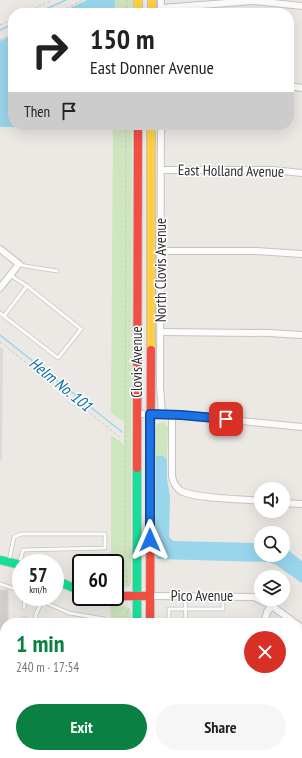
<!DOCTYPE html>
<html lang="en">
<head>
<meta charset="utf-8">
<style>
	body { margin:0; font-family:"PT Sans Narrow",sans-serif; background:#f6f6f6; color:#222; height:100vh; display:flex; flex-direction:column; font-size:15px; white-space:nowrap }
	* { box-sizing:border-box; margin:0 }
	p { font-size:13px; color:#767676 }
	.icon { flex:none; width:22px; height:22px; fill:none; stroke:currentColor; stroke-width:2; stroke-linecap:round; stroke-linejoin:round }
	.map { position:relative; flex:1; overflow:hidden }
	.sheet { position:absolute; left:0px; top:618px; width:302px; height:140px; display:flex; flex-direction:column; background:#fff; border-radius:16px 16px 0 0; box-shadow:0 4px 16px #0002 }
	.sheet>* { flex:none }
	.guide { position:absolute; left:8px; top:8px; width:286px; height:122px; border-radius:16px; box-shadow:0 4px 16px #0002; background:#fff; color:#222; overflow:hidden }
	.fabs { position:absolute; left:254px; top:482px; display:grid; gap:8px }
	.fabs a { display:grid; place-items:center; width:36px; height:36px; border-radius:50%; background:#fff; box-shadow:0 4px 16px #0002; font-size:20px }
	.speed { position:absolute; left:12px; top:554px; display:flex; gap:8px; font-size:20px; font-weight:700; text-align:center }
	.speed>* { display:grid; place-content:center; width:52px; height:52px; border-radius:50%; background:#fff; box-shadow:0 4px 16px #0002; line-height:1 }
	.speed small { font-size:10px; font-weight:400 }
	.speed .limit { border:2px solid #111; border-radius:6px; background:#fff; color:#111 }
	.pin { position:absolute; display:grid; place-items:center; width:34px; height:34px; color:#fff; margin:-17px; border-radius:8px; box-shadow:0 2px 6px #0006 }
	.me { position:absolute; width:44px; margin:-22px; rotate:0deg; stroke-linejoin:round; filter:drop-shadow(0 0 3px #0008) }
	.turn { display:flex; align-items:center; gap:14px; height:84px; padding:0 16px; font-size:18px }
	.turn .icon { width:52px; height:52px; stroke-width:2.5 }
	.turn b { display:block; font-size:28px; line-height:34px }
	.then { display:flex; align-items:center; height:38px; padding:0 16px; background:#0003; gap:8px; font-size:15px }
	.round { display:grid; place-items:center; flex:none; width:42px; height:42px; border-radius:21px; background:#f6f6f6 }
	.headline { display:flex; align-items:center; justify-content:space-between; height:68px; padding:0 16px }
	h1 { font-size:24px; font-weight:600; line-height:30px; color:#0b8043 }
	.cta { display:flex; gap:8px; margin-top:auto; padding:8px 16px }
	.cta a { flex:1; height:46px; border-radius:24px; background:#0b8043; color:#fff; font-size:16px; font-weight:600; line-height:46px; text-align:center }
	.cta a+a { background:#f6f6f6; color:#222 }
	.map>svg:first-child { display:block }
	.industrial { fill:#dcd9db }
	.education { fill:#e6e0d3 }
	.green { fill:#cee6be }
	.water { fill:#99d6ec }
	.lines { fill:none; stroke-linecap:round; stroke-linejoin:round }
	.stream { stroke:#99d6ec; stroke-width:1.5 }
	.building { fill:#d1cecb; stroke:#d7d4d0 }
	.lane-casing { stroke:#c5c4c5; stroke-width:4.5 }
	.street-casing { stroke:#c5c4c5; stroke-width:8 }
	.fast-casing { stroke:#c5c4c5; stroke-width:10 }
	.slow-casing { stroke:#c5c4c5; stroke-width:10 }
	.jam-casing { stroke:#c5c4c5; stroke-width:10 }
	.path { stroke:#c9c9c8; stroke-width:1; stroke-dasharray:3 2; stroke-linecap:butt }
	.lane { stroke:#fcfcfb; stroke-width:3 }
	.street { stroke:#fcfcfb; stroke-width:6 }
	.fast { stroke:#16e098; stroke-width:8 }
	.slow { stroke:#ffcf43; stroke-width:8 }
	.jam { stroke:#f24e42; stroke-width:8 }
	.route-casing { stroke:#114b97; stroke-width:10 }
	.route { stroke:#1a73e8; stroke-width:7 }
	.labels { text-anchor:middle; stroke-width:3; stroke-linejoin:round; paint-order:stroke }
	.street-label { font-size:15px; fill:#2e2e2e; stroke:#fff }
	.water-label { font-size:16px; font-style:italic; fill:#0d6fa3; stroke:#fff }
</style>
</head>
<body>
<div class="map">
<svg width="302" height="758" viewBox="0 0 302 758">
	<rect width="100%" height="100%" fill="#ece8e4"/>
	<!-- industrial -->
	<path class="industrial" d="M0 347 3 349 2 460H0Z"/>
	<!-- education -->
	<path class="education" d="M0 675H5V753H32V758H0Z"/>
	<!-- green -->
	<g class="green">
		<path d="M115 0H133V13H114Z"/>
		<path d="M113 125H132L131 583 128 587H115V563H111V435L124 444V422L111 413Z"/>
		<path d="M164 422 168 427 167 459 163 456H156V427L159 423Z"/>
		<path d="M110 605 126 606 131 610V623H111Z"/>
	</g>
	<!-- water -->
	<g class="water">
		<path d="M87 0H115L114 13H60Z"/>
		<path d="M13 35V125H113V128L0 127V41Z"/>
		<path d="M156 456H163L167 459V479L170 496 169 537 173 541 261 543V555H283V546L302 561V583L276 565 268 562 157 559 155 556Z"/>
	</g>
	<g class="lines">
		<!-- stream -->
		<g class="stream">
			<path d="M37 13 66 0"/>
			<path d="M0 30 13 24"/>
			<path d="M0 335 122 432"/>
		</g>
	</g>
	<!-- building -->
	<path class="building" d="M0 590H8V623H5V655H0Z"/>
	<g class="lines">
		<defs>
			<g id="lane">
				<path d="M19 264 25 266 57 271"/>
				<path d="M0 313 58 358 81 329 27 286 10 275"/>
				<path d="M4 316 27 286"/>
				<path d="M9 561 14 537 21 534H105V548L23 550 19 564"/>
				<path d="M92 563V561H111V563"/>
				<path d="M0 584 21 591"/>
				<path d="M185 596 186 623"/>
				<path d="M35 597 42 601 36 614 35 623"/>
				<path d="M42 601 69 613 104 619V623"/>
				<path d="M24 608 25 597"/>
				<path d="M24 618V623"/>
				<path d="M169 623V609H223V596"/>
				<path d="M0 667H5"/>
				<path d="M0 686H5"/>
				<path d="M0 717 5 736"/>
				<path d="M45 753V758"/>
				<path d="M106 753V758"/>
				<path d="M5 758V753"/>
				<path d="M25 758V753"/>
			</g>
			<g id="street">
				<path d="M161 8 253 1 302 6"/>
				<path d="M161 13V0"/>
				<path d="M289 86 302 88"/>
				<path d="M161 125 160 386 162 414"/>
				<path d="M161 170H273L302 173"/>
				<path d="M0 249 19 264 0 288"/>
				<path d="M161 251H256L302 254"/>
				<path d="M161 332 268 333 302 335"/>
				<path d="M137 414 181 415 302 427"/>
				<path d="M172 414V476C173 482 175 487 181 491 196 499 243 499 261 501"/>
				<path d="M283 503 302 504"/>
				<path d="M150 596 254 597 272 606 295 623"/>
				<path d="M264 623 267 612 272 606"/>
				<path d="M297 624 302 628"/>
				<path d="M297 705 302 708"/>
				<path d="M161 753V758"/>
			</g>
			<g id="fast">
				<path d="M0 560 21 565"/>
				<path d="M55 580 81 591"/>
				<path d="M137 623V468"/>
			</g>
			<g id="slow">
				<path d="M138 0V13"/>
				<path d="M152 0V13"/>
				<path d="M151 350V125"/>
				<path d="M137 753V758"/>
			</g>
			<g id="jam">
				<path d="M137 468 138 125"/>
				<path d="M115 596H150"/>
				<path d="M150 623 151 350"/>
				<path d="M150 753V758"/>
			</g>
		</defs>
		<!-- lane casing -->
		<use href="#lane" class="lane-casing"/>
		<!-- street casing -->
		<use href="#street" class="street-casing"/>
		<!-- fast casing -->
		<use href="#fast" class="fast-casing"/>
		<!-- slow casing -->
		<use href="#slow" class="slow-casing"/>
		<!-- jam casing -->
		<use href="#jam" class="jam-casing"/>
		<!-- path -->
		<g class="path">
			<path d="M25 13 52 0"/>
			<path d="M57 13 83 0"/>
			<path d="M127 13V0"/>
			<path d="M0 25 13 19"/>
			<path d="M0 40 13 34"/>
			<path d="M126 125 125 569 127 581 129 586"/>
			<path d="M0 342 121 438"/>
			<path d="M123 623 129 608"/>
			<path d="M121 758V753"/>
		</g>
		<!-- lane -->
		<use href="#lane" class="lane"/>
		<!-- street -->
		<use href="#street" class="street"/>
		<!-- fast -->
		<use href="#fast" class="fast"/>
		<!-- slow -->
		<use href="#slow" class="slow"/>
		<!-- jam -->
		<use href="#jam" class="jam"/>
	</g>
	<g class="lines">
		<defs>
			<path id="route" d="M150 540V414L181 415 226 419"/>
		</defs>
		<!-- route casing -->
		<use href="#route" class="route-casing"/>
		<!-- route -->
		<use href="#route" class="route"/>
	</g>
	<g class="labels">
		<!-- street labels -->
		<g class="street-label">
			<text transform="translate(231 171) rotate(1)" y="5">East Holland Avenue</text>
			<text transform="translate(161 270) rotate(-90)" y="5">North Clovis Avenue</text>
			<text transform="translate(137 362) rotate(-90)" y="5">Clovis Avenue</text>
			<text x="202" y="601">Pico Avenue</text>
		</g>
		<!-- water labels -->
		<g class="water-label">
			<text transform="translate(61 384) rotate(39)" y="6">Helm No. 101</text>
		</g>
	</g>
</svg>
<div class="fabs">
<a><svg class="icon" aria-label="sound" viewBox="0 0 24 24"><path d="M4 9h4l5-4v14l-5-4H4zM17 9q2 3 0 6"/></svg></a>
<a><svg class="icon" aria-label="search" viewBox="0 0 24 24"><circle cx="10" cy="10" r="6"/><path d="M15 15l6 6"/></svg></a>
<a><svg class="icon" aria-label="layers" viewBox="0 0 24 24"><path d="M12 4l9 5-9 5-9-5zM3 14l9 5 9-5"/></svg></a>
</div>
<div class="speed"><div>57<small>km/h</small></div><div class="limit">60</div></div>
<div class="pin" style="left:226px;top:419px;background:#d93025"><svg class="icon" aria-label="arrive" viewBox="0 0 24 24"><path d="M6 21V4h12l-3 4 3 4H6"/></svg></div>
<svg class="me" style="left:150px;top:540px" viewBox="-20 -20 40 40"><path d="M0-17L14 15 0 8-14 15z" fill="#1a73e8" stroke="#fff" stroke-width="4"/></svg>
<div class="guide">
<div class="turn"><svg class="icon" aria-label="right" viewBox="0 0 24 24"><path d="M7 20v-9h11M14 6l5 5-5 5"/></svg><div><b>150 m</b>East Donner Avenue</div></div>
<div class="then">Then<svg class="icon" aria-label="arrive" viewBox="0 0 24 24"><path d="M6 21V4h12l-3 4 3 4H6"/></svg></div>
</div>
<section class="sheet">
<div class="headline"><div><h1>1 min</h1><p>240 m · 17:54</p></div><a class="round" style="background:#d93025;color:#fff"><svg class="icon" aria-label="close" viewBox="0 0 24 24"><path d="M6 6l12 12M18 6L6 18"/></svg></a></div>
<div class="cta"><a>Exit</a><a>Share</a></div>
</section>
</div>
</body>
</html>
